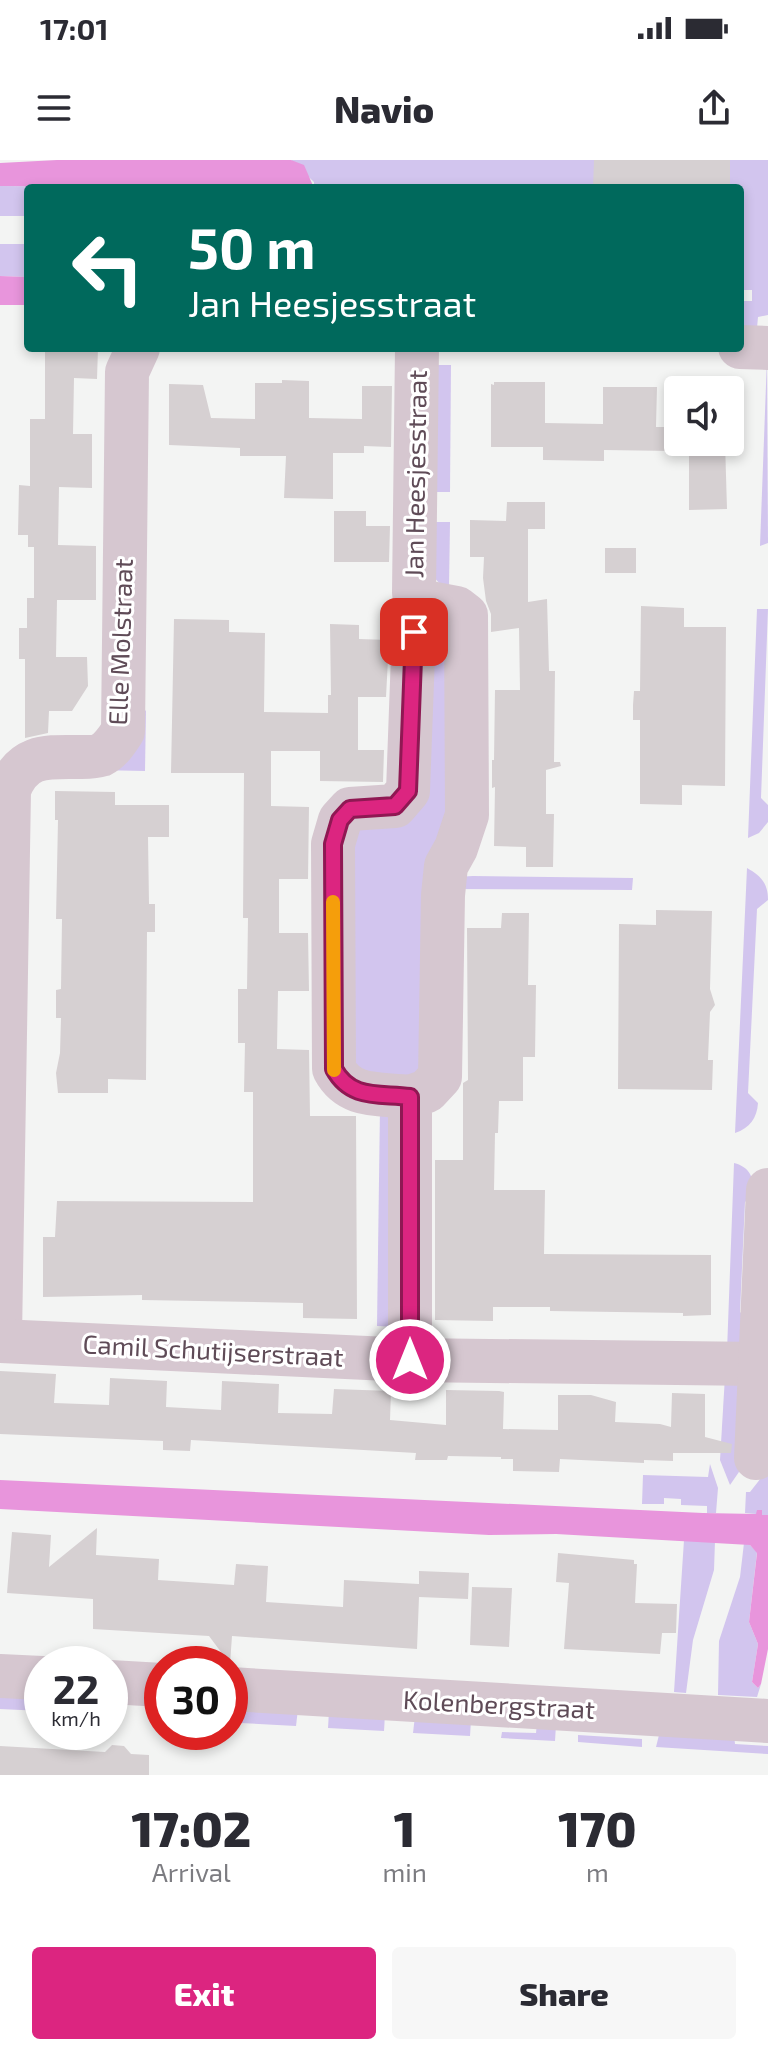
<!DOCTYPE html>
<html lang="en">
<head>
<meta charset="utf-8">
<style>
	body { margin:0; font-family:"Exo 2",sans-serif; background:#f7f7f7; color:#2b2b33; height:100vh; display:flex; flex-direction:column; font-size:30px; white-space:nowrap }
	* { box-sizing:border-box; margin:0 }
	p { font-size:26px; color:#7c7c81 }
	.icon { flex:none; width:44px; height:44px; fill:none; stroke:currentColor; stroke-width:2; stroke-linecap:round; stroke-linejoin:round }
	.map { position:relative; height:1615px; overflow:hidden }
	.details { display:flex; flex-direction:column; background:#fff; flex:1 }
	.details>* { flex:none }
	.guide { position:absolute; left:24px; top:24px; width:720px; height:168px; border-radius:8px; box-shadow:0 4px 12px #0003; background:#00695c; color:#fff; overflow:hidden }
	.buttons { position:absolute; left:664px; top:216px; display:grid; gap:16px }
	.buttons a { display:grid; place-items:center; width:80px; height:80px; border-radius:8px; background:#fff; box-shadow:0 4px 12px #0003; font-size:40px }
	.speed { position:absolute; left:24px; top:1486px; display:flex; gap:16px; font-size:40px; font-weight:700; text-align:center }
	.speed>* { display:grid; place-content:center; width:104px; height:104px; border-radius:50%; background:#fff; box-shadow:0 4px 12px #0003; line-height:1 }
	.speed small { font-size:20px; font-weight:400 }
	.speed .limit { border:12px solid #d22; background:#fff; color:#111 }
	.pin { position:absolute; display:grid; place-items:center; width:68px; height:68px; color:#fff; margin:-34px; border-radius:16px; box-shadow:0 4px 12px #0006 }
	.me { position:absolute; width:88px; margin:-44px; rotate:0deg; stroke-linejoin:round; filter:drop-shadow(0 0 6px #0008) }
	.turn { display:flex; align-items:center; gap:28px; height:168px; padding:0 32px; font-size:36px }
	.turn .icon { width:104px; height:104px; stroke-width:2.5 }
	.turn b { display:block; font-size:56px; line-height:68px }
	.eta { display:flex; justify-content:space-evenly; align-items:center; height:136px; text-align:center }
	.eta b { font-size:48px; font-weight:800; line-height:56px }
	.button { display:flex; gap:16px; margin-top:auto; padding:16px 32px }
	.button a { flex:1; height:92px; border-radius:8px; background:#dc2580; color:#fff; font-size:32px; font-weight:800; line-height:92px; text-align:center }
	.button a+a { background:#f7f7f7; color:#2b2b33 }
	.status { display:flex; justify-content:space-between; align-items:center; height:56px; padding:0 40px; background:#fff; direction:ltr }
	.status svg { height:22px; fill:currentColor }
	header { display:flex; justify-content:space-between; align-items:center; height:104px; padding:0 32px; background:#fff; font-size:36px; font-weight:800 }
	.map>svg:first-child { display:block }
	.green { fill:#d2c5ee }
	.water { fill:#e895dc }
	.building { fill:#d6d0d2 }
	.lines { fill:none; stroke-linecap:round; stroke-linejoin:round }
	.minor { stroke:#d6c7d0; stroke-width:44 }
	.route-casing { stroke:#8f1853; stroke-width:20 }
	.route { stroke:#dc2580; stroke-width:14 }
	.slow { stroke:#f59e0b; stroke-width:14 }
	.labels { text-anchor:middle; stroke-width:6; stroke-linejoin:round; paint-order:stroke }
	.street-label { font-size:26px; fill:#5f4b57; stroke:#fff }
</style>
</head>
<body>
<div class="status"><b>17:01</b><svg viewBox="0 0 49 12"><path d="M0 12V9h3v3zM5 12V6h3v6zM10 12V3h3v9zM15 12V0h3v12zM26 1h20v11H26zM47 4h2v5h-2z"/></svg></div>
<header><svg class="icon" aria-label="menu" viewBox="0 0 24 24"><path d="M4 6h16M4 12h16M4 18h16"/></svg>Navio<svg class="icon" aria-label="share" viewBox="0 0 24 24"><path d="M12 15V3M7 8l5-5 5 5M5 13v7h14v-7"/></svg></header>
<div class="map">
<svg width="768" height="1615" viewBox="0 0 768 1615">
	<rect width="100%" height="100%" fill="#f3f4f3"/>
	<!-- green -->
	<g class="green">
		<path d="M291 0H768V155L758 157 757 168H740V141H752V130H740V28H314V22Z"/>
		<path d="M0 26 273 28H28V56H0Z"/>
		<path d="M0 84H28V117L0 116Z"/>
		<path d="M767 198 768 383 760 386Z"/>
		<path d="M435 205H451L450 332H429Z"/>
		<path d="M428 362H450L449 427 440 424 432 415Z"/>
		<path d="M757 449H768L761 638 768 645V662L759 673 748 678Z"/>
		<path d="M447 460 453 663 419 918 365 921 342 893 349 670 394 661 424 467Z"/>
		<path d="M146 550 145 611 96 610Z"/>
		<path d="M747 708C761 716 768 723 768 740L757 749 748 933 758 943C757 958 750 968 735 973Z"/>
		<path d="M473 716 633 718 632 730 453 729 455 717Z"/>
		<path d="M380 947 394 955 397 1167 377 1166Z"/>
		<path d="M734 1003C750 1007 753 1017 755 1033L745 1042 740 1152 749 1161 743 1181 727 1191Z"/>
		<path d="M725 1216 739 1223 741 1309 730 1325 720 1300Z"/>
		<path d="M768 1298V1355H762V1350L756 1354 745 1353 746 1332H750L761 1318Z"/>
		<path d="M710 1304 718 1328 716 1353H707V1346L681 1345V1339L664 1338V1344H642L643 1315 708 1317Z"/>
		<path d="M684 1380 715 1381 714 1410 693 1480 686 1533 674 1532Z"/>
		<path d="M744 1383 750 1385 757 1392 749 1462 758 1484 752 1522 758 1528 761 1524 757 1537 718 1535 719 1481 740 1417Z"/>
		<path d="M0 1531 42 1534V1551L0 1549Z"/>
		<path d="M241 1546 298 1549 296 1566 240 1563Z"/>
		<path d="M329 1551 385 1554 384 1571 328 1568Z"/>
		<path d="M415 1556 471 1560 470 1576 413 1573Z"/>
		<path d="M537 1563 556 1565 555 1581 501 1578 502 1572 536 1573Z"/>
		<path d="M660 1571 734 1575 735 1584 768 1586V1594L656 1587Z"/>
		<path d="M578 1575 642 1579V1587L578 1582Z"/>
	</g>
	<!-- water -->
	<g class="water">
		<path d="M57 0H291L304 5 314 28 0 26V3Z"/>
		<path d="M0 116 28 117V145H0Z"/>
		<path d="M0 1320 703 1353 756 1354 757 1350H762V1355H768V1489L761 1524 758 1528 752 1522 758 1484 749 1462 757 1393 750 1385 556 1374 489 1375 0 1349Z"/>
	</g>
	<!-- building -->
	<g class="building">
		<path d="M594 0H730V28H593Z"/>
		<path d="M45 188H98L97 219 74 218 73 274H92V328L59 327 58 385 96 386V440H57L56 497H87L88 526 72 551H49L48 573 25 578V499H19V468H27V438H34V387H28V375H18L19 325 30 326V259H45Z"/>
		<path d="M282 220 309 221V258L362 259V226H392L391 287 364 286V293H333V339L284 338 286 296H240V288L169 285V224L203 225 211 258 255 259V223H282Z"/>
		<path d="M494 222H545V263L603 264V227H657L656 267H671V291L604 290V301L543 300V287H491V224L494 225Z"/>
		<path d="M689 282H725L727 349 689 350Z"/>
		<path d="M507 342H545V369H528V442L547 439 549 511H555L554 602H560L561 606 546 610V654H554L553 707H526V687L494 686 495 627 492 628V600H494L495 530H520L519 468 491 472V454L486 441 483 418 484 397H470V360L506 361Z"/>
		<path d="M334 351H366V366H390L389 402H334Z"/>
		<rect x="605" y="388" width="31" height="25"/>
		<path d="M641 446 684 448V467H726L725 626 682 625V645L640 644V560H633V545L634 531H640Z"/>
		<path d="M174 459 229 460V472L265 473 264 552 328 553V535H331L330 464 359 465V479L389 480 386 537H358V590H384L383 622 320 621V591H271V646L309 647 308 719H279V773H308L309 831H278L277 889 309 890 310 956H356L357 1159 303 1158V1143L142 1140V1135L43 1137V1077H55L57 1041 253 1042V932H244L245 883H238V829H247L248 758H243L244 613H171Z"/>
		<path d="M55 631 115 632V645H169V677H148L149 744H155V772H147L146 920 108 919V933H58L56 913 60 893 61 858H56V830L61 829 62 759H56L58 660H55Z"/>
		<path d="M656 750 712 751 710 829 715 845 710 852 708 900H713L712 930 618 929 619 764 656 765Z"/>
		<path d="M502 753H529L528 825H536L535 897H523V941H499L498 973H495L494 1030H545L544 1094 711 1095V1155L683 1156V1153L550 1151V1147H493V1161L435 1160V1000H463V923L468 920 467 768H501Z"/>
		<path d="M0 1211 56 1214 54 1243 109 1245 110 1218 167 1221 166 1247 221 1250 222 1221 279 1224 278 1253 332 1254 334 1229 391 1231 390 1260 446 1265V1230L499 1231 504 1232 503 1269 558 1270V1235H591L616 1242 615 1262 660 1264 671 1267 672 1233 705 1234V1277L732 1284 731 1293H673V1301L644 1300V1303L560 1299 559 1312 513 1311V1299H501V1297L448 1296 447 1300H415L416 1293 191 1280 190 1291 163 1290V1281L0 1274Z"/>
		<path d="M97 1368 96 1395 159 1399 158 1420 234 1425 236 1404 268 1406 266 1442 343 1447 344 1420 419 1424V1411L469 1413 468 1439 419 1437 417 1489 232 1476 230 1504 209 1476 93 1469V1439L7 1433 12 1372 51 1375 49 1407Z"/>
		<path d="M558 1393 634 1400V1404H637L635 1443 677 1444 676 1473H662L660 1494 564 1489 569 1423 556 1422Z"/>
		<path d="M472 1427 512 1428 509 1487 470 1485Z"/>
		<path d="M112 1585 124 1586 131 1594 149 1595V1615H0V1586L105 1592Z"/>
	</g>
	<g class="lines">
		<!-- minor -->
		<g class="minor">
			<path d="M740 187 768 188"/>
			<path d="M410 937C379 933 350 939 334 909L333 684 340 660 350 649 395 646 408 631 415 440"/>
			<path d="M0 1177 9 630C23 593 48 597 82 597 89 597 95 597 101 595 111 590 117 580 123 571L127 212 138 188"/>
			<path d="M0 1181 410 1200 761 1204"/>
			<path d="M410 1200V937L427 931 440 917 443 735 446 706 456 688 467 655 466 455 457 448 415 440 414 432 417 188"/>
			<path d="M756 1298 768 1030"/>
			<path d="M0 1516 42 1518"/>
			<path d="M110 1522 162 1525"/>
			<path d="M230 1529 768 1561"/>
		</g>
	</g>
	<g class="lines">
		<defs>
			<path id="route" d="M410 1200V937C379 933 351 940 334 909L333 684 340 660 350 649 395 646 408 631 414 472"/>
		</defs>
		<!-- route casing -->
		<use href="#route" class="route-casing"/>
		<!-- route -->
		<use href="#route" class="route"/>
		<!-- slow -->
		<path class="slow" d="M333 742 334 910"/>
	</g>
	<g class="labels">
		<!-- street labels -->
		<g class="street-label">
			<text transform="translate(416 314) rotate(-89)" y="9">Jan Heesjesstraat</text>
			<text transform="translate(121 482) rotate(-88)" y="9">Elle Molstraat</text>
			<text transform="translate(213 1191) rotate(3)" y="9">Camil Schutijserstraat</text>
			<text transform="translate(499 1545) rotate(3)" y="9">Kolenbergstraat</text>
		</g>
	</g>
</svg>
<div class="buttons">
<a><svg class="icon" aria-label="sound" viewBox="0 0 24 24"><path d="M4 9h4l5-4v14l-5-4H4zM17 9q2 3 0 6"/></svg></a>
</div>
<div class="speed"><div>22<small>km/h</small></div><div class="limit">30</div></div>
<div class="pin" style="left:414px;top:472px;background:#d93025"><svg class="icon" aria-label="arrive" viewBox="0 0 24 24"><path d="M6 21V4h12l-3 4 3 4H6"/></svg></div>
<svg class="me" style="left:410px;top:1200px" viewBox="-20 -20 40 40"><circle r="17" fill="#dc2580" stroke="#fff" stroke-width="3"/><path d="M0-11L8 9 0 5-8 9z" fill="#fff"/></svg>
<div class="guide">
<div class="turn"><svg class="icon" aria-label="left" viewBox="0 0 24 24"><path d="M17 20v-9H6M10 6l-5 5 5 5"/></svg><div><b>50 m</b>Jan Heesjesstraat</div></div>
</div>
</div>
<section class="details">
<div class="eta">
<div><b>17:02</b><p>Arrival</p></div>
<div><b>1</b><p>min</p></div>
<div><b>170</b><p>m</p></div>
</div>
<div class="button"><a>Exit</a><a>Share</a></div>
</section>
</body>
</html>
